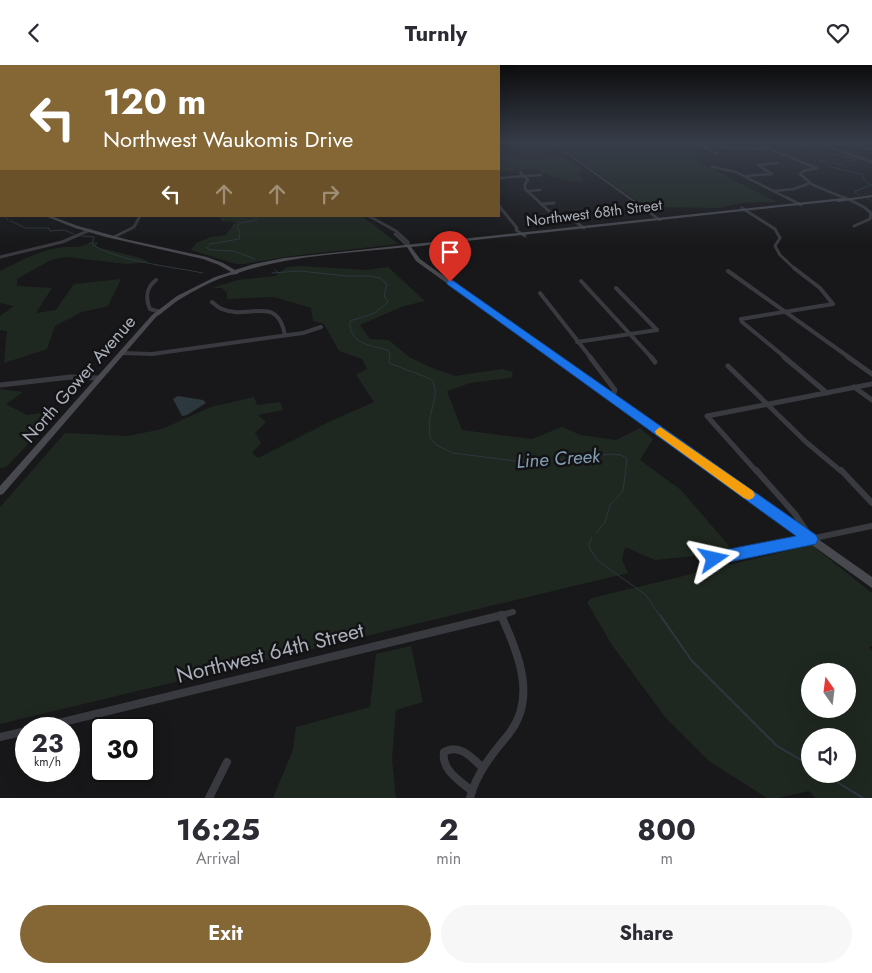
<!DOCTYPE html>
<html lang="en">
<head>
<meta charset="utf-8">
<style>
	body { margin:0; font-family:Jost,sans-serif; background:#f7f7f7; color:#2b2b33; height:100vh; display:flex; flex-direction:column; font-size:19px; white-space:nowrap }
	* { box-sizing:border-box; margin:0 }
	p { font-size:16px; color:#7c7c81 }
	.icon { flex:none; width:28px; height:28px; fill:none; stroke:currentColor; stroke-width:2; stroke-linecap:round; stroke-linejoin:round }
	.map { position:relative; height:733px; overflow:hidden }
	.sheet { display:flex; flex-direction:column; background:#fff; flex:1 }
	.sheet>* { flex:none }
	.guide { position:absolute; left:0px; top:0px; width:500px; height:152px; box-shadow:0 5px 20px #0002; background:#856635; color:#fff; overflow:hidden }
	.needle { width:32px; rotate:346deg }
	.fabs { position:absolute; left:801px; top:598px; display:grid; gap:10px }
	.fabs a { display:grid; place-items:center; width:55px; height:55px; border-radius:50%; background:#fff; box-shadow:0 5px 20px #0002; font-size:25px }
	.speed { position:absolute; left:15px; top:652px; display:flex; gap:10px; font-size:25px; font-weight:700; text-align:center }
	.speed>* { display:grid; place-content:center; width:65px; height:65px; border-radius:50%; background:#fff; box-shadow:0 5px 20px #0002; line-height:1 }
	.speed small { font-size:12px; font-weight:400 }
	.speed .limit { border:2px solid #111; border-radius:8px; background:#fff; color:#111 }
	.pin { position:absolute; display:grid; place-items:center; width:42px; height:42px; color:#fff; margin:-51px -21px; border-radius:50% 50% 50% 0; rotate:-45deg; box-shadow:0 0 5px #0007 }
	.pin .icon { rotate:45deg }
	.me { position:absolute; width:55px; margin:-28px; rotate:79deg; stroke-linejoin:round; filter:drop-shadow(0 0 4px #0008) }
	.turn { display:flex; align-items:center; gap:18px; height:105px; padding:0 20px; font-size:22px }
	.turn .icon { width:65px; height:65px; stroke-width:2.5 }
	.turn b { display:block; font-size:35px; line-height:42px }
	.lanes { display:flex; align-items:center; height:48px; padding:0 20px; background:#0003; justify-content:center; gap:25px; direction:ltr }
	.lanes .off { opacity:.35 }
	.eta { display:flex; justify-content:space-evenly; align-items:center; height:85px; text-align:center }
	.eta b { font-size:30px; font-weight:700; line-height:35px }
	.cta { display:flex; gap:10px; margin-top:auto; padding:10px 20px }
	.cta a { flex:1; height:58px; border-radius:30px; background:#856635; color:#fff; font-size:20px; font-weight:700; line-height:58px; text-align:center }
	.cta a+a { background:#f7f7f7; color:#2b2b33 }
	header { display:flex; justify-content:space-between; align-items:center; height:65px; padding:0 20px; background:#fff; font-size:22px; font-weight:700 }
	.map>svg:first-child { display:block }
	.green { fill:#1f2820; fill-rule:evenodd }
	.water { fill:#2d373e }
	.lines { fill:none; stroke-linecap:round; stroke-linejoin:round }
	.stream-far1 { stroke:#2d373e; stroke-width:1 }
	.stream { stroke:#2d373e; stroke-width:2 }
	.minor-far5 { stroke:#393a3f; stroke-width:2.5 }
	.minor-far4 { stroke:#393a3f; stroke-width:3 }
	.minor-far3 { stroke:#393a3f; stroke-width:4 }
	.minor-far2 { stroke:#393a3f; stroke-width:5 }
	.minor-far1 { stroke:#393a3f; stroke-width:6 }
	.minor { stroke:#393a3f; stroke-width:8 }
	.tertiary { fill:#393a3f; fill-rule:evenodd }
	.secondary { fill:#47494f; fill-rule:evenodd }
	.route { fill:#1a73e8; stroke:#114b97 }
	.slow { fill:#f59e0b }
	.labels { text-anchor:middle; stroke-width:5; stroke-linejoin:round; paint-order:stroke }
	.far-street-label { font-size:15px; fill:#aaafba; stroke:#131315 }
	.street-label { font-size:18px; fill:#aaafba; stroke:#131315 }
	.water-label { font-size:19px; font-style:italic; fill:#819eb4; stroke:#131315 }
	.near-street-label { font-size:21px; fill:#aaafba; stroke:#131315 }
</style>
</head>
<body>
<header><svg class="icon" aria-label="back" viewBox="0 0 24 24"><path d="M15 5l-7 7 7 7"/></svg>Turnly<svg class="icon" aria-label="heart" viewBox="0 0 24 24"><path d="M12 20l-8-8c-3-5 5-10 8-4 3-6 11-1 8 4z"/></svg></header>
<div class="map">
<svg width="872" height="733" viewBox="0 0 872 733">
	<rect width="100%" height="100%" fill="#18181a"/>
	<!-- green -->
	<g class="green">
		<path d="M556 78H674L697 90 690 91 700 93 697 95 707 101 777 137 742 138 720 143 655 142 639 137Z"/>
		<path d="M499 84 522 95 565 92 583 104 579 109 585 117C573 117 545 112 537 104L499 107Z"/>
		<path d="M218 151H362L399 179 291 191 243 199H236L191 185 196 178 211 172 226 170 235 157 222 156Z"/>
		<path d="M90 177H98L96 182C106 185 146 193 149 197L127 199 67 192 51 195 17 214V221L52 223 36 248 56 245 74 219 121 214 108 241 82 247 55 261 47 284 4 298 7 266 0 265V251L14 241 0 238V206C21 196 39 185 63 182 73 182 83 183 90 177Z"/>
		<path d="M302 201 366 205 388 202 425 236 404 241 360 260 370 274 389 275 409 292 432 303 455 311 502 304 513 307 511 313 470 318 447 326 462 365 532 374 562 362 581 370 616 375 640 363 653 374 640 395 681 425 730 482 713 489 655 495 625 482 622 495 628 508 0 659V442L65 368 128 371 162 364 211 342 254 332 257 340 280 337 283 345 258 350 266 357 255 368 261 378 252 388 258 393 333 355 374 337 356 310 367 304 362 294 339 286 324 259 313 256 311 243 274 232 227 234V228L222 223H212L238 215 275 211 287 202Z"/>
		<path d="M0 324 23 327 6 339 27 350 61 345 6 402 0 403Z"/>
		<path d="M812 480 872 528V581L869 582 872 586V733H815L809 726 778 733H767L709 696 665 652 612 580 587 537 592 533ZM810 606H848V644H810ZM810 671H848V709H810Z"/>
		<path d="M411 581 423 637 396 645 392 694 396 733H273L293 685 296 662 370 642 376 589Z"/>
	</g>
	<!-- water -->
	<path class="water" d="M178 331 203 335 206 338 187 350 182 351 173 334Z"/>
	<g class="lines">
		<!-- stream-far1 -->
		<g class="stream-far1">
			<path d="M798 78 819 87 857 94 839 99 819 95 831 102 865 110 862 113 871 120 854 127 859 130"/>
			<path d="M868 134 872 137"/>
			<path d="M4 151 8 155"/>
			<path d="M11 156 25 163H49L50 166 64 165 74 169"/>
			<path d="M82 171 94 172 92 179C115 196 174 202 203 208"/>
			<path d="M255 194 234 186 210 185 207 183 210 179 239 174 240 168 237 161 240 158 256 155V151"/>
			<path d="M275 205 279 208"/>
			<path d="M272 208 300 206 347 211H370L380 213 387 219 384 230 388 237 375 248 350 256C348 278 371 281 388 285L390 289 389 298 431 314C440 326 432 340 430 353 429 360 430 366 430 373L436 380 453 388 531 398 611 389 621 390 627 394 623 426 610 440 605 457 596 468"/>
			<path d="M592 472 589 479 590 484 598 496 646 530 660 551"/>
		</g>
		<!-- stream -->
		<g class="stream">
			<path d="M660 550 692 596 777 681 810 700"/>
			<path d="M824 709 863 733"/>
		</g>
		<!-- minor-far5 -->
		<g class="minor-far5">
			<path d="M693 78 718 89"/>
			<path d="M756 78 816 103"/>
			<path d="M819 78 872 97"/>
			<path d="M851 78 872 85"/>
			<path d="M702 82 772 84"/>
			<path d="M712 102 736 107 789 134"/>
			<path d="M817 103 803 106 800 109 813 120 847 134"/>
			<path d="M520 107 528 115 525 119V124L536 134"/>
			<path d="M746 111 772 109 758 100 778 98"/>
			<path d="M499 113 541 110"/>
			<path d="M527 126 540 125"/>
			<path d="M775 126 794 124 810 118"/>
		</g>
		<!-- minor-far4 -->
		<g class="minor-far4">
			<path d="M534 132 551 148 573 155 584 163"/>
			<path d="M786 132 801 140"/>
			<path d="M844 132 864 142 871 148 870 154 854 161"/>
			<path d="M541 139 554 138"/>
			<path d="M499 141 517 163 516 165 525 171"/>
			<path d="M742 143 775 164 780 173 775 181 780 190 795 204"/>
			<path d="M369 151 396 166 408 177V181"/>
			<path d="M395 169 408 181"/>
			<path d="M114 172 134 162 140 151"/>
			<path d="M0 192 62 177 90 165"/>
		</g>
		<!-- minor-far3 -->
		<g class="minor-far3">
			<path d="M728 206 850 293"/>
			<path d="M156 215C146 223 145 232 150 244L160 247"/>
			<path d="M581 216 652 293"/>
			<path d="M616 223 657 265"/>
			<path d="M540 228 591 293"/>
			<path d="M212 237C215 239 218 243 222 244 248 256 277 228 285 270"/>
			<path d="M577 277 657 265"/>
			<path d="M122 288 152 289 303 268 321 262"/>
			<path d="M786 293 742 257 741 254 833 239 820 223 794 203"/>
		</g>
		<!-- minor-far2 -->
		<g class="minor-far2">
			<path d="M590 292 615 325 612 332"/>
			<path d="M651 292 655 297"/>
			<path d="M784 292 827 328"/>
			<path d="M848 292 872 309"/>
			<path d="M728 301 806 377 842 407"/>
			<path d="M0 320 71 312 98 313"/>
			<path d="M854 322 872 335"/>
			<path d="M757 407 707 351 872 319"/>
		</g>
		<!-- minor-far1 -->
		<g class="minor-far1">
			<path d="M756 405 795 449 809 470"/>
			<path d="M841 405 872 438"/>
			<path d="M714 494 872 461"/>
			<path d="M498 551 513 547"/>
		</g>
		<!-- minor -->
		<g class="minor">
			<path d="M34 664 503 550"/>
			<path d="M0 672 26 666"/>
			<path d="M472 726C460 716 441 705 444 687 460 678 472 693 483 703"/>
			<path d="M209 733 227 697"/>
			<path d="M470 733C476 709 492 689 508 670 538 633 518 589 501 550"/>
		</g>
		<!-- tertiary -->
		<path class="tertiary" d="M552 78H554L661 154V156H659Z"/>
		<!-- secondary -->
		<g class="secondary">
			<rect x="0" y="85" width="1" height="3"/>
			<rect x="0" y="94" width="1" height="2"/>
			<rect x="0" y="101" width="1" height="7"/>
			<rect x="0" y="122" width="1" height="2"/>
			<path d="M872 130V132L838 137 836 136 411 182 420 194 431 202 872 512V523L427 204 416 196 407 182C351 188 291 190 238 208V209C224 209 195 225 182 233 173 238 165 246 156 252L3 429 0 430V421L152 250 177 231 215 212 231 207 219 200 203 194 106 172 75 163 45 151H51L78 161 125 174 207 192 223 198 235 205 254 199 284 193 843 133 845 134Z"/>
		</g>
	</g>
	<!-- sky -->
	<linearGradient id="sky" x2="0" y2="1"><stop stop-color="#0d0d0e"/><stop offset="0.43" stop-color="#373d49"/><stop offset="1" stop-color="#373d49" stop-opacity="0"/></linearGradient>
	<rect width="872" height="180" fill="url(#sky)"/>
	<!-- route -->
	<path class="route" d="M447 215H452L816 470 818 474 816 479 714 500 709 498 707 494 709 489 714 487 796 471 447 219Z"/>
	<!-- slow -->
	<path class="slow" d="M660 362 753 426 755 430 753 433 749 435 744 433 656 369 655 366Z"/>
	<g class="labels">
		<!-- far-street labels -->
		<g class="far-street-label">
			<text transform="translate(594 148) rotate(-7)" y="5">Northwest 68th Street</text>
		</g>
		<!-- street labels -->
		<g class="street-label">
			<text transform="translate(79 314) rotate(-49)" y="6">North Gower Avenue</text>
		</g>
		<!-- water labels -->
		<g class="water-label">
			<text transform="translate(558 393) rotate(-4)" y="7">Line Creek</text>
		</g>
		<!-- near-street labels -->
		<g class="near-street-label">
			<text transform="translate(270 588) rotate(-14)" y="7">Northwest 64th Street</text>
		</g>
	</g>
</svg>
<div class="fabs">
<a><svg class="needle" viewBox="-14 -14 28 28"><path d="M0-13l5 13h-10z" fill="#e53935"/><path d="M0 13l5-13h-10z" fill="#7c7c81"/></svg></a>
<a><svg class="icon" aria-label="sound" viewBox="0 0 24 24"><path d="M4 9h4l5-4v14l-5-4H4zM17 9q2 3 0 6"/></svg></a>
</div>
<div class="speed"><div>23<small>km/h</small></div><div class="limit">30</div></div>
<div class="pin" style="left:450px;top:217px;background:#d93025"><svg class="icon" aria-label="arrive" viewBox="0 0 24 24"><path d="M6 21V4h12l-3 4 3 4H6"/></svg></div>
<svg class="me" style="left:714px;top:494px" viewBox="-20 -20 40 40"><path d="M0-17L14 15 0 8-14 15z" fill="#1a73e8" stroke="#fff" stroke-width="4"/></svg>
<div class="guide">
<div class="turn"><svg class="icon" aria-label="left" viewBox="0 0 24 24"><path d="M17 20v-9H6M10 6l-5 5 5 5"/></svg><div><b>120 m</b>Northwest Waukomis Drive</div></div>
<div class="lanes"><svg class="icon" aria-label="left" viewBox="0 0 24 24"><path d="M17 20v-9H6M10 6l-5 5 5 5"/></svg><svg class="icon off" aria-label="ahead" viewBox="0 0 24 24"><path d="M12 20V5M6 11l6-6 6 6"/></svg><svg class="icon off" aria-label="ahead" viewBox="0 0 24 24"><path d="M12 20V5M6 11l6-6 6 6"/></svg><svg class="icon off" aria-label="right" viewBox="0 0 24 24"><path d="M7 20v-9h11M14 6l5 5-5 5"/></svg></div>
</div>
</div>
<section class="sheet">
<div class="eta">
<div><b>16:25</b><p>Arrival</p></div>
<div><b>2</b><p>min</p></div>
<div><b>800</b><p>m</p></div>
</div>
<div class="cta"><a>Exit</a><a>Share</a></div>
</section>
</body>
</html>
